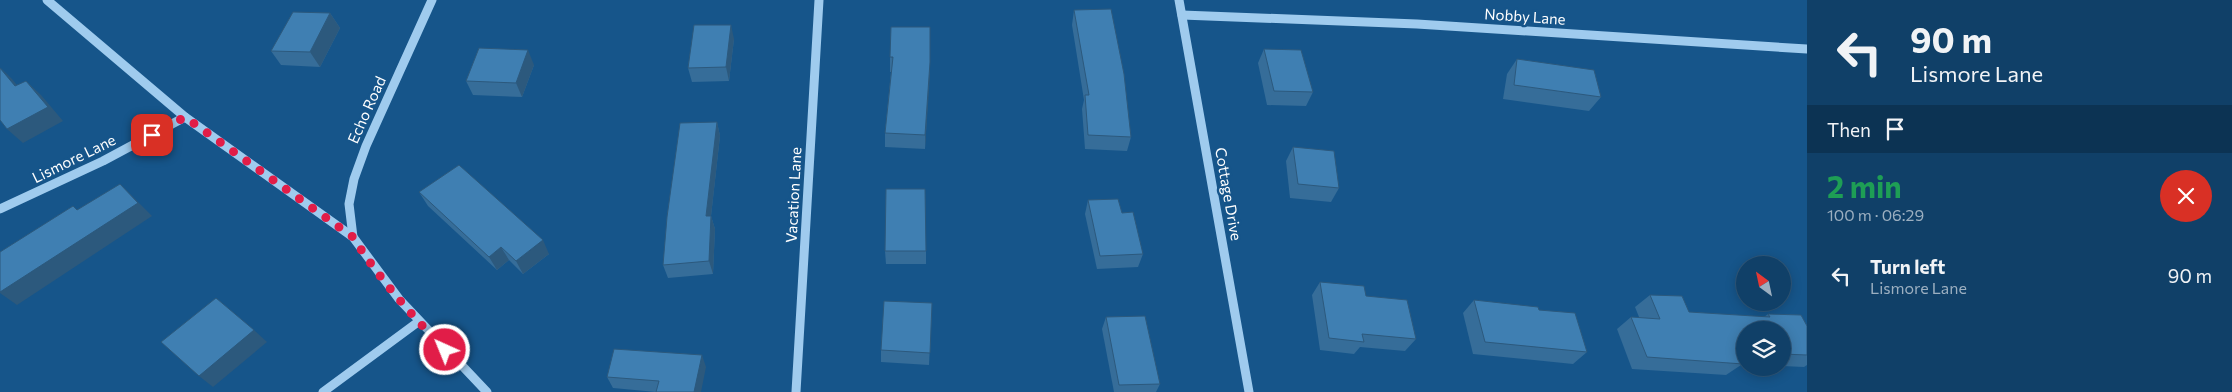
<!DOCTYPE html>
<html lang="en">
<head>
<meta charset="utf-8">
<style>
	body { margin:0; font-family:Commissioner,sans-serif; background:#19476e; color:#f1f3f6; height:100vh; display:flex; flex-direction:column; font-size:19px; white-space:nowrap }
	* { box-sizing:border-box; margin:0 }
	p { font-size:16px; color:#9cafc0 }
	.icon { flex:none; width:28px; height:28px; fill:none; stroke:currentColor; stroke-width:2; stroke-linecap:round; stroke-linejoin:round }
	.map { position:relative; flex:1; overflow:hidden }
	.drawer { display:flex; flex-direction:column; background:#104068; width:425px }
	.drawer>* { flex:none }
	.hud { background:#104068; color:#f1f3f6; overflow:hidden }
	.needle { width:32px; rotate:327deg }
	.buttons { position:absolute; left:1736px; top:256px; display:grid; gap:10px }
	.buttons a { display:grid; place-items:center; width:55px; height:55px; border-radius:50%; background:#104068; box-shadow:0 2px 12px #0003,0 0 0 1px #30597c; font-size:25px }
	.pin { position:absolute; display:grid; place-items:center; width:42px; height:42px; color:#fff; margin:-21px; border-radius:10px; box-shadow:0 2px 8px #0006 }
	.me { position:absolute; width:55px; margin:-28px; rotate:316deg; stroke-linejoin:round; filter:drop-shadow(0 0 4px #0008) }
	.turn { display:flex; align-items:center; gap:18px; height:105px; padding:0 20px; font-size:22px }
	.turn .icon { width:65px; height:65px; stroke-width:2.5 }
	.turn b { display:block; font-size:35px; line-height:42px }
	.then { display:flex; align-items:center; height:48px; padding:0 20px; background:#0003; gap:10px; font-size:19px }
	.round { display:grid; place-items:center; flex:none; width:52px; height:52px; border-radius:26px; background:#19476e }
	.headline { display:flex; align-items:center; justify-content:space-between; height:85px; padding:0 20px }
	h1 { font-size:30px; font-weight:700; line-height:38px; color:#1e9e55 }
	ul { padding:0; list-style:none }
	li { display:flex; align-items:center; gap:15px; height:75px; padding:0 20px }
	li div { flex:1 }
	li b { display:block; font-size:19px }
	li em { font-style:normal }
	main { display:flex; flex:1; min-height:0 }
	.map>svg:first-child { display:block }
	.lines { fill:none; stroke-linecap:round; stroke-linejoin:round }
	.minor { stroke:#9fcbee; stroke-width:9 }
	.wall { fill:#366d99 }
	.shaded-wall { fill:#2c597d }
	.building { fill:#3f7fb2; stroke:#2c597d }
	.route { stroke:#e11d48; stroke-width:9; stroke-dasharray:0 16.2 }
	.labels { text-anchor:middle; stroke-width:5; stroke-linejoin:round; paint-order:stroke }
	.street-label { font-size:15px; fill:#fff; stroke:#16558a }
</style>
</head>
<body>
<main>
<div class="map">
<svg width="1807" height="392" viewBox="0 0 1807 392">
	<rect width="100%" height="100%" fill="#16558a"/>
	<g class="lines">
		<!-- minor -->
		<g class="minor">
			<path d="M47 0 185 117 353 237 399 299 487 392"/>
			<path d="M1179 0 1249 392"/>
			<path d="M1182 15 1417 24 1807 49"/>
			<path d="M0 209 103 161 185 117"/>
			<path d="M353 237 349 204 354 179 366 146 432 0"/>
			<path d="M323 392 418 322"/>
			<path d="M796 392 819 0"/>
		</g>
	</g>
	<!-- wall -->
	<g class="wall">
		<path d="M1074 10 1131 137 1127 151 1085 149 1082 109 1084 100 1072 25Z"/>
		<path d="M330 13 340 28 320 67 281 65 271 51Z"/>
		<path d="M734 39 729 81 692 82 688 68Z"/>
		<path d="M1264 49 1313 92 1306 106 1267 105 1258 63Z"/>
		<path d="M890 57 930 62 925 149 885 147V133L891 72H890Z"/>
		<path d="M1517 59 1601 97 1589 111 1503 99 1507 74Z"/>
		<path d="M534 65 522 97 473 95 466 81Z"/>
		<path d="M717 122 720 136 711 216 715 229 713 274 668 278 663 265Z"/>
		<path d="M1293 147 1339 188 1331 202 1290 198 1286 161Z"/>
		<path d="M419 192 549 254 523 274 509 260 497 270 428 206Z"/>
		<path d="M1088 200 1122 213 1143 254 1138 267 1097 269 1085 214Z"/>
		<path d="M885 251H926V264H886Z"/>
		<path d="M1320 282 1366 296 1416 339 1405 351 1360 347 1354 354 1320 350 1312 295Z"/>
		<path d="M1650 295 1689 312 1764 317 1768 314 1807 326V365L1804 367 1782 366V330H1745V365H1741L1726 375 1632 369 1617 329 1631 317H1639L1635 307Z"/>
		<path d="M1474 300 1539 310 1587 352 1573 364 1473 354 1463 313Z"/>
		<path d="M932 303 929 365 881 362V350Z"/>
		<path d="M1106 317 1160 384 1156 392H1114L1102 329Z"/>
		<path d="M706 367 656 392 613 388 607 377Z"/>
	</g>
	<!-- shaded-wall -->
	<g class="shaded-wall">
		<path d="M330 13 340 28 320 67 310 52Z"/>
		<path d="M731 25 734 39 729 81 726 67Z"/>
		<path d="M528 50 534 65 522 97 516 83Z"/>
		<path d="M930 62V76L925 149V135Z"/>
		<path d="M0 67 12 79 30 101 15 86Z"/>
		<path d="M26 81 41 95 63 121 23 143 7 129Z"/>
		<path d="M717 122 720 136 711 216 715 229 713 274 709 261 706 216Z"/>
		<path d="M120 184 152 216 17 305 0 293V292Z"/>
		<path d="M543 240 549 254 523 274 516 261Z"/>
		<path d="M501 247 509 260 497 270 489 257Z"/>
		<path d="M254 330 267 342 213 387 199 376Z"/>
		<path d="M702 355 706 367 701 392H694Z"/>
	</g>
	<!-- building -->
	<g class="building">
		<path d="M1111 9 1124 74 1131 137 1088 135 1085 95H1089L1074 10Z"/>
		<path d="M293 12 330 13 310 52 271 51Z"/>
		<path d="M694 25H731L726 67 688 68Z"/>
		<path d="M891 27H930V62L925 135 885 133 893 57H890Z"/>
		<path d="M479 48 528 50 516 83 466 81Z"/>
		<path d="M1264 49 1301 50 1313 92 1274 91Z"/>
		<path d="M1517 59 1594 70 1601 97 1514 85Z"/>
		<path d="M0 68 15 86 26 81 48 107 7 129 0 120Z"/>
		<path d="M717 122 706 216H711L709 261 663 265 667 217 680 123Z"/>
		<path d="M1293 147 1334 151 1339 188 1298 184Z"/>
		<path d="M459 165 543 240 516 261 501 247 489 257 419 192Z"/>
		<path d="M120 184 138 203 0 292V252L73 206 77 210Z"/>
		<path d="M886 189H925L926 251H885Z"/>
		<path d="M1118 199 1122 213 1133 212 1143 254 1100 256 1088 200Z"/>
		<path d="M1320 282 1364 286 1366 296 1407 300 1416 339 1362 334 1364 342 1329 338Z"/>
		<path d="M1650 295 1682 296 1689 312 1770 317 1768 314 1801 315 1807 326V355L1782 354V330H1745V352H1738L1743 364 1647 357 1631 317 1660 319Z"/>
		<path d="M216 298 254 330 199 376 161 342Z"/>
		<path d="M1474 300 1538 307 1539 310 1575 313 1587 352 1485 342Z"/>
		<path d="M884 301 932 303 930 353 881 350Z"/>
		<path d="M1145 316 1160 384 1119 385 1106 317Z"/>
		<path d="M614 349 702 355 694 392H656L659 381 607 377Z"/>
	</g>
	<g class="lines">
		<!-- route -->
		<path class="route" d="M152 135 185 117 353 237C379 279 412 315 445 350"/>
	</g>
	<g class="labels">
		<!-- street labels -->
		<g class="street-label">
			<text transform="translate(1525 17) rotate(4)" y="5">Nobby Lane</text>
			<text transform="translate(367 110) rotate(-66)" y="5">Echo Road</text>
			<text transform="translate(74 159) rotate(-26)" y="5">Lismore Lane</text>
			<text transform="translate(1228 194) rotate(80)" y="5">Cottage Drive</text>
			<text transform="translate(794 195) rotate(-87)" y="5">Vacation Lane</text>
		</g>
	</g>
</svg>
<div class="buttons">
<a><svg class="needle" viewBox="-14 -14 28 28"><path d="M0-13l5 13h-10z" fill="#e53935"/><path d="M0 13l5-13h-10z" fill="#9cafc0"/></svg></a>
<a><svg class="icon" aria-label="layers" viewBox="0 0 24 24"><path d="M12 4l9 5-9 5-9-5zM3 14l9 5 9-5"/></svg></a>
</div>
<div class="pin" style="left:152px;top:135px;background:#d93025"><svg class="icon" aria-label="arrive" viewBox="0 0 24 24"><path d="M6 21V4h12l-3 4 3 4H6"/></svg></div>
<svg class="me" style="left:445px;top:350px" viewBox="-20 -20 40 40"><circle r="17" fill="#e11d48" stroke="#fff" stroke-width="3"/><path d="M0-11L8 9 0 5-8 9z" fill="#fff"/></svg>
</div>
<section class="drawer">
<div class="hud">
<div class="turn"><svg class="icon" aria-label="left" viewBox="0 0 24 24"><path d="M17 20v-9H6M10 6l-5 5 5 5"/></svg><div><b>90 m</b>Lismore Lane</div></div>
<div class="then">Then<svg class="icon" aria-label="arrive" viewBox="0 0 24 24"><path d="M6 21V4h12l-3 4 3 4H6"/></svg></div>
</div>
<div class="headline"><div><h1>2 min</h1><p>100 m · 06:29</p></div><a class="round" style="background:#d93025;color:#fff"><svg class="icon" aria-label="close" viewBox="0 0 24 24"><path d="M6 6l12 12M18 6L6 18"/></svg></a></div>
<ul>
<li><svg class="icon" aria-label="left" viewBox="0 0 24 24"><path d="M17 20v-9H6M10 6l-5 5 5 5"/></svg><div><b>Turn left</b><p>Lismore Lane</p></div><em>90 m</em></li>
</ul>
</section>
</main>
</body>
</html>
